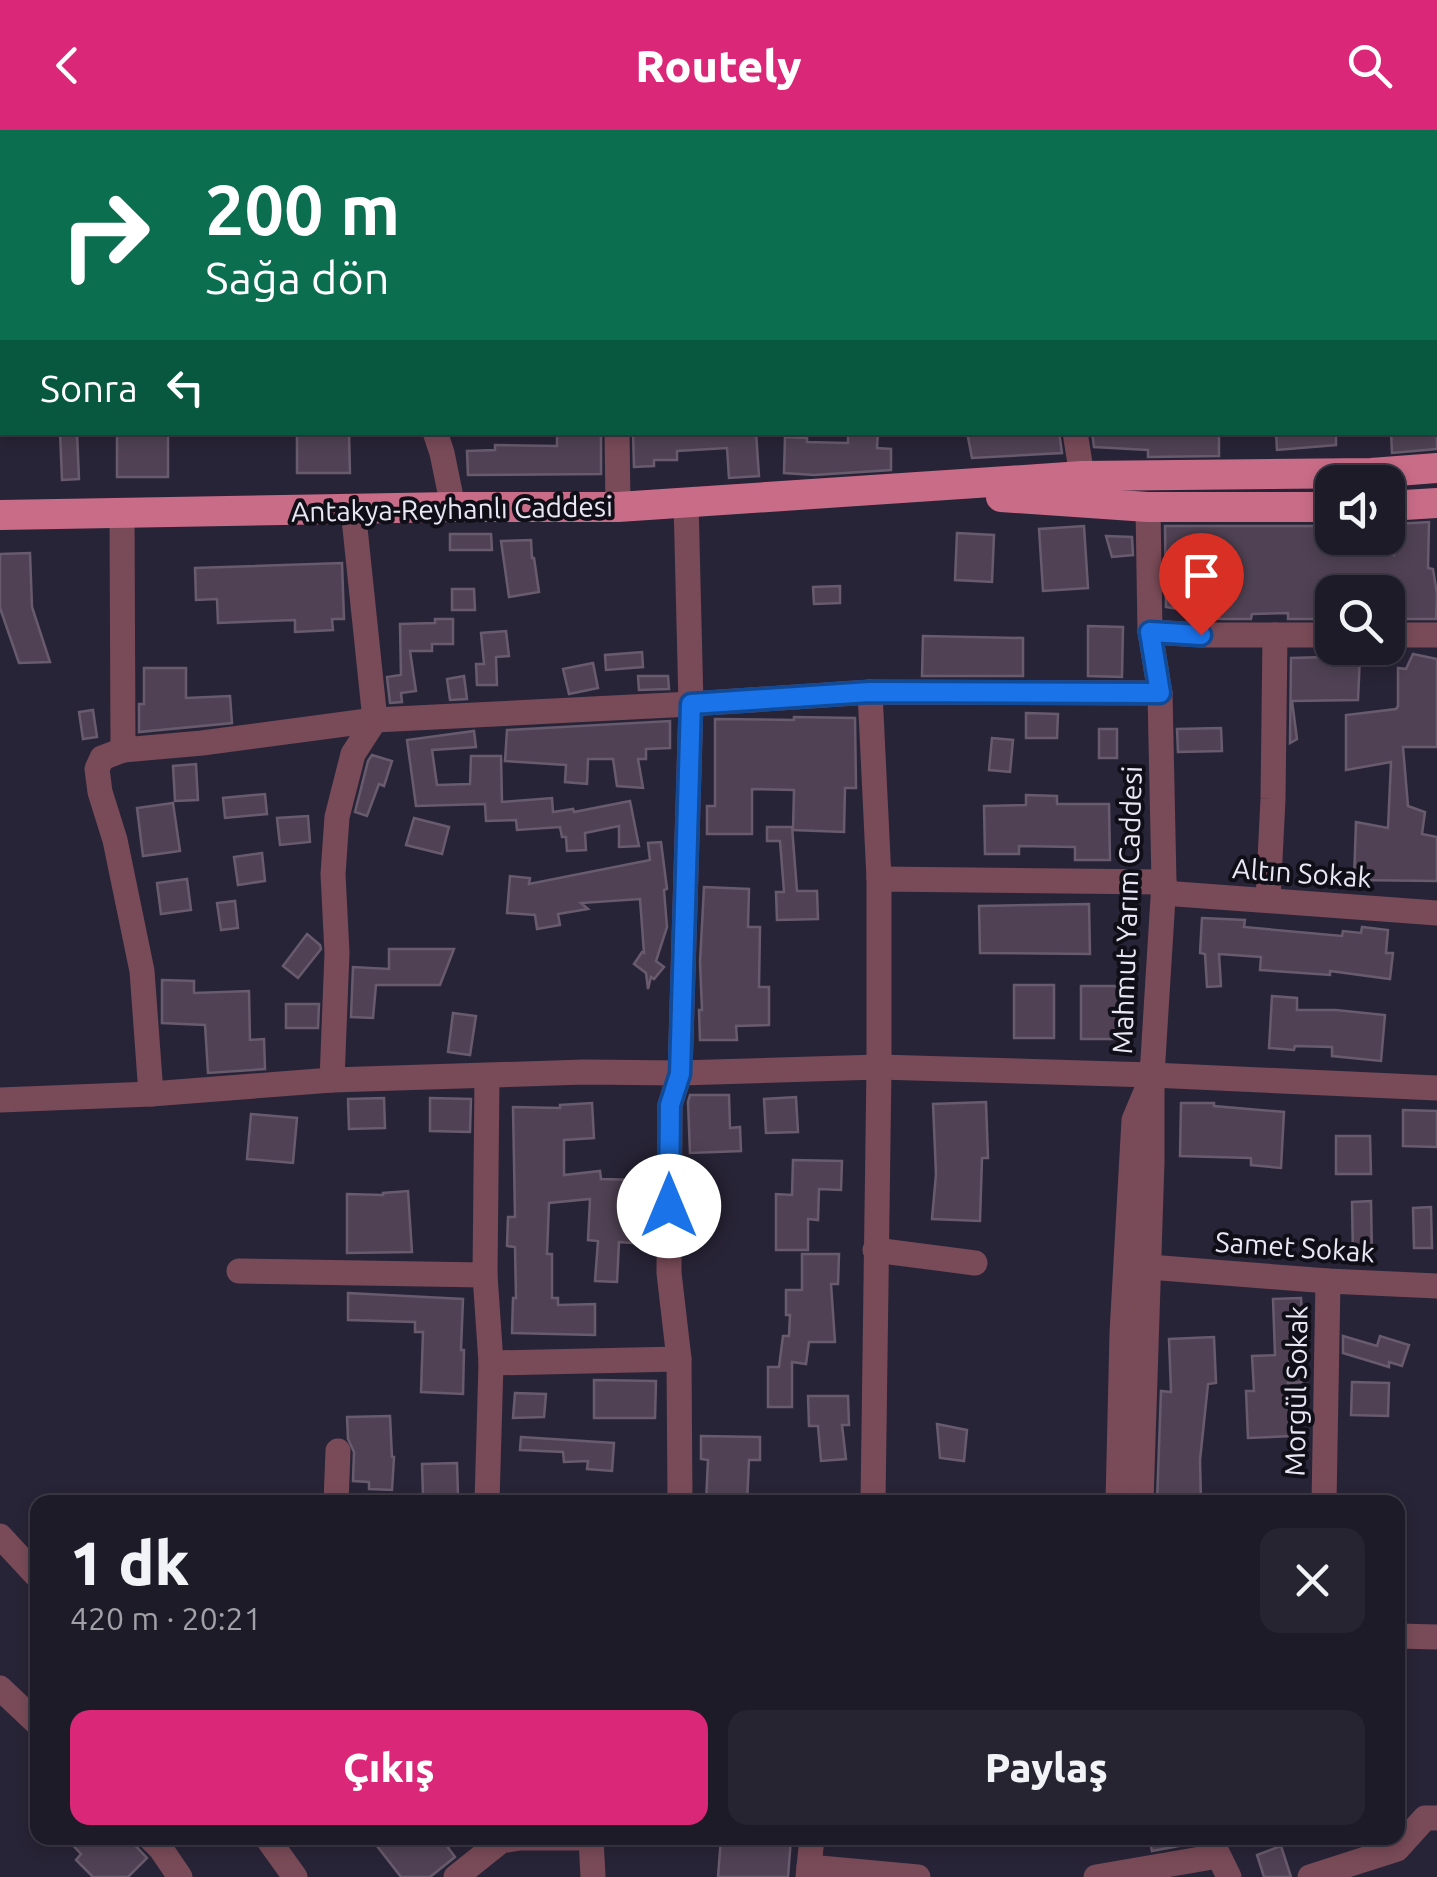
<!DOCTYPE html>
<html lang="tr">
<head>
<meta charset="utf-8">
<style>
	body { margin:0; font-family:Ubuntu,sans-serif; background:#262431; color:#f1f3f6; height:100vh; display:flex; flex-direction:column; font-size:38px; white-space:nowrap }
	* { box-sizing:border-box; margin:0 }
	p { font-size:32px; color:#a1a1a8 }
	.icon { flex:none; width:55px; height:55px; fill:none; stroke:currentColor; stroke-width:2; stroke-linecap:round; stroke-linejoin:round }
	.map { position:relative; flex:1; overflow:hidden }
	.panel { position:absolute; left:30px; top:1365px; width:1375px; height:350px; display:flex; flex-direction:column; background:#1e1b29; border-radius:20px; box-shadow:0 5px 15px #0003,0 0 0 2px #3c3946 }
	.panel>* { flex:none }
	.hud { position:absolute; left:0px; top:0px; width:1438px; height:305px; box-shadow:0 5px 15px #0003,0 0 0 2px #3c3946; background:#0b6e4f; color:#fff; overflow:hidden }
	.controls { position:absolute; left:1315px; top:335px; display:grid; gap:20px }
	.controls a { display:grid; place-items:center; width:90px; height:90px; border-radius:20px; background:#1e1b29; box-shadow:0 5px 15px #0003,0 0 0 2px #3c3946; font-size:50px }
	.pin { position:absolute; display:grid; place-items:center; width:85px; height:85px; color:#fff; margin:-102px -42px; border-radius:50% 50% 50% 0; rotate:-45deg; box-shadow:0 0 10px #0007 }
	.pin .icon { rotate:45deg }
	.me { position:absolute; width:110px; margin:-55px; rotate:0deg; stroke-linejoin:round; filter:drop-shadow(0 0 8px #0008) }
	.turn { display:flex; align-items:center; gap:35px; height:210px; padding:0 40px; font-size:45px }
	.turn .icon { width:130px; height:130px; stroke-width:2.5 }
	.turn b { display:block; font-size:70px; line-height:85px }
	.then { display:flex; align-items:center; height:95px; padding:0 40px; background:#0003; gap:20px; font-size:38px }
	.round { display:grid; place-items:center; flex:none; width:105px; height:105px; border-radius:20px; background:#262431 }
	.summary { display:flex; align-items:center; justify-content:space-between; height:170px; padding:0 40px }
	h1 { font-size:60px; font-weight:800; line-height:75px }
	.cta { display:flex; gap:20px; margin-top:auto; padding:20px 40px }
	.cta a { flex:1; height:115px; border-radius:20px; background:#db2777; color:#fff; font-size:40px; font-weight:800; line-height:115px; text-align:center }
	.cta a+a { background:#262431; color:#f1f3f6 }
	header { display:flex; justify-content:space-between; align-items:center; height:130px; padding:0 40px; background:#db2777; color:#fff; font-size:45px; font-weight:800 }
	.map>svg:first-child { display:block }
	.green { fill:#06452c }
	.building { fill:#504254; stroke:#695b6e; stroke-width:2.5 }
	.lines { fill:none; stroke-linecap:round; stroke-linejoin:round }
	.path { stroke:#878494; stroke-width:2.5; stroke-dasharray:5 8; stroke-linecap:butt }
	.minor { stroke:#794b58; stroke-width:25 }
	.major { stroke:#c96c88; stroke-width:30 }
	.route-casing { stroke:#114b97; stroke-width:25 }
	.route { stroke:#1a73e8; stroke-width:18 }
	.labels { text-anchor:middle; stroke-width:8; stroke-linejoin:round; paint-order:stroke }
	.street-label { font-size:28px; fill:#e9e7f4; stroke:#100f17 }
</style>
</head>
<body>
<header><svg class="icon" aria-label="back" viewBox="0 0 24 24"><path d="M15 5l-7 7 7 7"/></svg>Routely<svg class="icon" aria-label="search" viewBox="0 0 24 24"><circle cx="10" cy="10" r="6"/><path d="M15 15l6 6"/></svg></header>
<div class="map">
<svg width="1437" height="1747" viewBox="0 0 1437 1747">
	<rect width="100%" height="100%" fill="#282437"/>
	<!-- green -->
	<path class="green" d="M839 0H1162L1158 2H839Z"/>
	<!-- building -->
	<g class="building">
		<path d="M60 302H77L79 349 62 350Z"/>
		<rect x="117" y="302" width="51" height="45"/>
		<path d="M297 302H349L350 343H297Z"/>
		<path d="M557 302H601V344L468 345 467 321 495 320V315L557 316Z"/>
		<path d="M633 302H756L759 346 729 348 727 318 677 321V330H654V336L634 337Z"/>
		<path d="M848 302H878L877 318 891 319V340L814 345 784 343 785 307 807 308V312L848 313Z"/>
		<path d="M967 302H1059L1062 323 972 328Z"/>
		<path d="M1092 302H1219V326L1148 327V320L1094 317Z"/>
		<path d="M1276 302H1336V315L1277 320Z"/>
		<path d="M1391 302H1437V319L1392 323Z"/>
		<path d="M1429 392 1428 438 1433 439 1437 464 1436 489H1388V462H1332V489H1288V483L1252 484 1251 489H1222L1183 485 1184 480 1166 477 1165 396H1332V408H1357L1358 415 1394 425 1396 402 1395 394Z"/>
		<path d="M1084 396 1088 458 1043 461 1039 399Z"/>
		<path d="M957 403 994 405 992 452 955 450Z"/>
		<path d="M450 404H491L492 420H450Z"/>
		<path d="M1106 406 1132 407 1133 425 1112 427Z"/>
		<path d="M531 410 532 428H534L539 462 509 467 501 411Z"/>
		<path d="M30 423 32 477 50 532 19 533 0 478V424Z"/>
		<path d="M342 433 344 489H332L333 500 295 502V490L218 493 217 469 196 470 195 438Z"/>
		<path d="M840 456V473L814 474 813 457Z"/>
		<path d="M452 459H474L475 480H452Z"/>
		<path d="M435 489H453V514H432V521H410L416 561 401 563 402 572 390 573 387 547 401 545 400 494 435 493Z"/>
		<path d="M1088 496 1123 497 1122 547 1088 546Z"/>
		<path d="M506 501 509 526 496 527 497 555H477L476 534H484L481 503Z"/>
		<path d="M923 506 1023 508V546H922Z"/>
		<path d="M642 522 643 537 606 540 605 525Z"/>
		<path d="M1413 524 1437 529V617H1403L1408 676 1425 682 1422 704 1437 707V751L1354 750 1356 692 1388 698 1391 632 1346 640V585L1396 579 1398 576V538L1406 539Z"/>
		<path d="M1360 526 1358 570 1292 571 1297 609 1290 613 1291 528Z"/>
		<path d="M593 533 598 558 569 564 563 539Z"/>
		<path d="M144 538H186V568L230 566 232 593 139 602V574H144Z"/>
		<path d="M464 546 467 569 450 570 447 549Z"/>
		<path d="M638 546H668L669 559 639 560Z"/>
		<path d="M93 580 97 607 83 609 79 582Z"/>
		<path d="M1026 583 1058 584 1057 608H1026Z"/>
		<path d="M794 587 855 588 856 658H845L844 702 793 700 794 660 752 659V704H707V676H715V589L794 590Z"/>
		<path d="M670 591V618L646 619V629H638L643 658 617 656 613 629H588L587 654 565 652 566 635 505 631 507 600Z"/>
		<path d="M1221 598 1222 621 1178 622 1177 599Z"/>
		<rect x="1099" y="599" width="18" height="29"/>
		<path d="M474 601 476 617 432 620 437 655 470 654 471 626H501L502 672 552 668 553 682 573 679 574 682 630 671 639 716 619 717V696L585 703 586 720 567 721 566 707H562L560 697 517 700 516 690 486 691 485 674 416 676 407 610Z"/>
		<path d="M992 608 1013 610 1010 642 989 640Z"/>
		<path d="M372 625 392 631 384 656 379 654 367 686 355 682 368 631Z"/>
		<path d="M196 634 198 670 175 671 173 636Z"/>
		<path d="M265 664 267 684 225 688 223 668Z"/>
		<path d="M1026 665 1057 666V674H1109L1110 730H1075V717L1019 716V724H985L984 676 1026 675Z"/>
		<path d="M173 673 180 721 143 726 137 678Z"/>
		<path d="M308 686 310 712 280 715 277 688Z"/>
		<path d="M414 688 449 697 442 724 406 715Z"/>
		<path d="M767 697H792L797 761H817L818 789 777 790 776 762H784L780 711H767Z"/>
		<path d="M661 712 667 759 664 760 667 797 656 831 664 837 654 849 651 847 648 859 646 843 634 834 642 822 644 823 640 769 581 773 588 779 558 784 560 795 537 799 535 785 507 783 510 746 530 748 529 754 650 730 648 713Z"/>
		<path d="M262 723 265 751 238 755 234 727Z"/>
		<path d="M187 749 191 780 161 784 157 753Z"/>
		<path d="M704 757 749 759 748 797H760L759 857H769V895L736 896 737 910H700L699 880H702L700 832Z"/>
		<path d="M235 771 238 798 221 800 217 773Z"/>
		<path d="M1089 774 1090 824 980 823 979 776Z"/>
		<path d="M1202 788 1245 790 1244 797 1342 806 1343 801 1361 803 1362 797 1388 800 1386 823H1393L1390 849 1330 841V845L1260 840 1261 827 1219 824 1221 856 1207 857 1205 824 1200 823Z"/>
		<path d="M307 804 320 815 321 819 298 848 283 836Z"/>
		<path d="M389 819H454L440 855H376L373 888 351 887 353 837 389 839Z"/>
		<path d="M162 850 194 851V863L249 861 250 910 264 909 265 939 208 943 205 895 162 893Z"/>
		<rect x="1014" y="855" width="40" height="53"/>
		<rect x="1081" y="856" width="41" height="53"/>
		<path d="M1272 866 1297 868V880H1336L1385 885 1381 931 1332 926V917L1295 916 1294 920 1269 918Z"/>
		<path d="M286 874H319L318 898H286Z"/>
		<path d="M453 883 476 886 470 925 448 922Z"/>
		<path d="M690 965H729L730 998 740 997 741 1021 690 1023 688 972Z"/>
		<path d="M796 967 798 1002 766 1003 764 969Z"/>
		<path d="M384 968 385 998 349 999 348 969Z"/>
		<path d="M430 968 471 969 470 1002 430 1001Z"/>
		<path d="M986 972 988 1028H982L980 1091 932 1089 936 1044 933 974Z"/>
		<path d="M592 973 594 1008 564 1010V1045L600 1041 601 1049 640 1050V1079L646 1080 644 1114 619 1112 617 1152 595 1151 598 1111 588 1110 590 1069 549 1073 547 1124H552V1168H558V1175L595 1174V1205L512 1203 513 1168H516L515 1117 507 1116 508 1087H515L513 977 560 978V975Z"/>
		<path d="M1181 973H1214V976L1284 982 1281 1038 1251 1035V1028L1180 1026Z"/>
		<path d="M1403 980 1437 981V1017L1403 1016Z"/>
		<path d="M251 984 297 988 293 1033 247 1029Z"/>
		<path d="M1336 1006H1370L1371 1044H1336Z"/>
		<path d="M793 1030 842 1031 841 1060 819 1059 818 1090 808 1089V1120H776V1064L792 1065Z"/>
		<path d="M408 1061 412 1122 347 1123V1064L383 1065V1063Z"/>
		<path d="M1371 1071 1372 1127H1353L1352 1072Z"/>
		<path d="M1431 1077 1432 1118H1414L1413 1078Z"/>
		<path d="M802 1124H839L838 1154H831L835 1212H809L806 1234 792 1232V1277H768V1237H779L783 1206H789L790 1185H786V1160H802Z"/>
		<path d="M348 1163 463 1169 461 1220H464L463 1264 421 1262 423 1202H415V1192L348 1190Z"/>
		<path d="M1301 1168 1306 1252 1288 1253 1291 1306 1248 1308 1246 1261H1254L1252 1226 1275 1225 1273 1169Z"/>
		<path d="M1343 1206 1377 1216 1380 1206 1409 1215 1402 1236 1389 1232V1237L1343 1223Z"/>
		<path d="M1214 1207 1216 1253 1208 1254 1200 1330 1201 1372H1157L1161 1261 1171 1262 1169 1209Z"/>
		<path d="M594 1250 656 1251 655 1288H594Z"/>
		<path d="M1352 1252 1389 1253 1388 1286 1351 1285Z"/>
		<path d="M515 1263 546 1264 544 1287 513 1288Z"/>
		<path d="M808 1266H848L849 1295H842L846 1329 821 1331 818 1296H809Z"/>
		<path d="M390 1286 392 1327H394L392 1360 369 1359V1352L353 1351 354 1322 348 1309 347 1287Z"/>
		<path d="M937 1294 967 1300 964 1331 940 1328Z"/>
		<path d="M701 1306 760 1307V1330H749L747 1372H706L708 1330 701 1329Z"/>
		<path d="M521 1307 614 1313 612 1341 587 1339 588 1331 564 1332 563 1322 520 1320Z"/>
		<path d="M457 1333 458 1365 423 1366 422 1334Z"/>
		<path d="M66 1708H128L147 1728 128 1747H93L76 1730 81 1724Z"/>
		<path d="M387 1708H441L455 1727 430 1747H401L377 1716Z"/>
		<path d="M721 1708H791L788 1747H718Z"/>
		<path d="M1149 1708H1194L1195 1713 1152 1721Z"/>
		<path d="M1281 1716 1291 1747H1264L1257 1725Z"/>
	</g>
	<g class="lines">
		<!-- path -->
		<path class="path" d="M1435 69 1437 67"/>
		<!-- minor -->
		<g class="minor">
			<path d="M1421 2V0"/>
			<path d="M1435 140 1437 152"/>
			<path d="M435 302 442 323 453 377"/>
			<path d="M617 302 618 377"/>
			<path d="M1075 302 1082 346"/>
			<path d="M122 383 123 620"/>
			<path d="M1150 502 1201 505H1332"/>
			<path d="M1388 505H1437"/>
			<path d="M870 562 879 749"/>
			<path d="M1163 763 1437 783"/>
			<path d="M1268 769 1273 669 1275 505"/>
			<path d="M487 946 485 1145 491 1233 487 1372"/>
			<path d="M332 950 337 823 333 744 337 687 353 624 375 590 353 379"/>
			<path d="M151 964 142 841 115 710 100 662 97 639 102 628 123 620 202 613 375 590 691 574 870 562 1160 563"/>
			<path d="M0 970 151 964 332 950 585 942 680 943 879 937 1152 945 1437 958"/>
			<path d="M875 1120 975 1133"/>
			<path d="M1149 1137 1328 1151 1437 1156"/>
			<path d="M239 1141 485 1145"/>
			<path d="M491 1233 679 1229"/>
			<path d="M336 1372 338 1321"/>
			<path d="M680 1372 679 1229 669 1143 670 975 680 943 691 574 686 371"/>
			<path d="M873 1372 879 937V749L1164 752"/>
			<path d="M1118 1372 1122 1203 1134 990 1147 959"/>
			<path d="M1141 1372 1152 1031V945L1164 752 1160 563 1150 502 1148 377"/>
			<path d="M1324 1372 1328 1151"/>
			<path d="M0 1406 38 1447"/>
			<path d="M1398 1506 1437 1507"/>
			<path d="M0 1558 38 1594"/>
			<path d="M150 1708 161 1719 180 1747"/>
			<path d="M267 1708 295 1747"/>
			<path d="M591 1708 593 1747"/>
			<path d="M1210 1708 1229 1747"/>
			<path d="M809 1737 918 1747"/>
			<path d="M456 1747 501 1711 520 1708H591"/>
			<path d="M808 1747 812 1708"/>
			<path d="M1096 1747 1218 1726"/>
			<path d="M1310 1747 1397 1719 1425 1688H1437"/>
		</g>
		<!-- major -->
		<g class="major">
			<path d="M1001 367 1148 377H1332"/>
			<path d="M1388 376 1437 373"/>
			<path d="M0 385 453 377H618L1082 346 1371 343 1437 338"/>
		</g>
	</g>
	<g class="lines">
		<defs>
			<path id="route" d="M669 1076 670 975 680 944 691 574 870 562 1160 563 1150 502 1201 505"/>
		</defs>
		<!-- route casing -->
		<use href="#route" class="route-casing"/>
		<!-- route -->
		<use href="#route" class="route"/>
	</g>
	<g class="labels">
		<!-- street labels -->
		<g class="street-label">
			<text transform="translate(452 379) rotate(-1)" y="10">Antakya-Reyhanlı Caddesi</text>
			<text transform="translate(1302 743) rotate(4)" y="10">Altın Sokak</text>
			<text transform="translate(1127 780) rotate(-88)" y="10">Mahmut Yarım Caddesi</text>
			<text transform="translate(1295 1117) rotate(4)" y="10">Samet Sokak</text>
			<text transform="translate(1296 1261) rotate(-89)" y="10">Morgül Sokak</text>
		</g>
	</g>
</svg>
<div class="controls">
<a><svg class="icon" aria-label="sound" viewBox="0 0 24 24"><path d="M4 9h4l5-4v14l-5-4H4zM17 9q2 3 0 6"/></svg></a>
<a><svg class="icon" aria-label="search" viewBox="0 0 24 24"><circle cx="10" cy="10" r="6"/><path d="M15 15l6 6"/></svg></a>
</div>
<div class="pin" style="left:1201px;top:505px;background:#d93025"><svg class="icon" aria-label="arrive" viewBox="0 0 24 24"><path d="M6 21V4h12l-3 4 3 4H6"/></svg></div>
<svg class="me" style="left:669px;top:1076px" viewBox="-20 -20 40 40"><circle r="19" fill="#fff"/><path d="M0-13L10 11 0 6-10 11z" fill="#1a73e8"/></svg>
<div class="hud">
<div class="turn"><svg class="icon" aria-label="right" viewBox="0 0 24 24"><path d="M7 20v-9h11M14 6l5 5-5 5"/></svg><div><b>200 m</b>Sağa dön</div></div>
<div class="then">Sonra<svg class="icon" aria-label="left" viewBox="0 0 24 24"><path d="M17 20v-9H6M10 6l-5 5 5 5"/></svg></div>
</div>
<section class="panel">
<div class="summary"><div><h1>1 dk</h1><p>420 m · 20:21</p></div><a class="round"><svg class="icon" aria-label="close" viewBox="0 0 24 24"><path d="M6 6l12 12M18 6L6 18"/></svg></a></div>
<div class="cta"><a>Çıkış</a><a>Paylaş</a></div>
</section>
</div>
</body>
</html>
